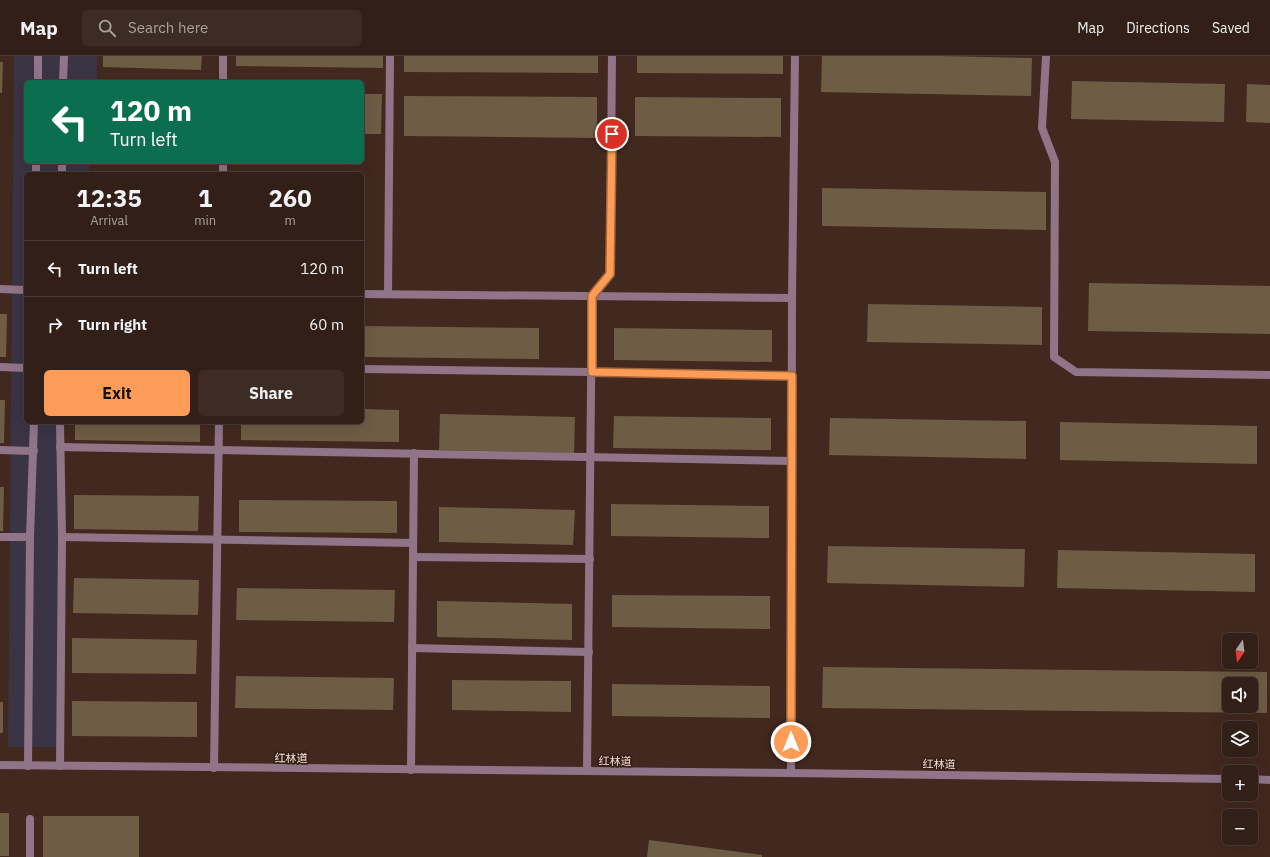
<!DOCTYPE html>
<html lang="en">
<head>
<meta charset="utf-8">
<style>
	body { margin:0; font-family:"IBM Plex Sans","Noto Sans SC",sans-serif; background:#3d2c24; color:#f1f3f6; height:100vh; display:flex; flex-direction:column; font-size:15px; white-space:nowrap }
	* { box-sizing:border-box; margin:0 }
	p { font-size:13px; color:#a8a2a1 }
	.icon { flex:none; width:22px; height:22px; fill:none; stroke:currentColor; stroke-width:2; stroke-linecap:round; stroke-linejoin:round }
	.map { position:relative; flex:1; overflow:hidden }
	.panel { position:absolute; left:24px; top:116px; width:340px; height:252px; display:flex; flex-direction:column; background:#321f17; border-radius:6px; box-shadow:0 4px 16px #0002,0 0 0 1px #4d3d36 }
	.panel>* { flex:none }
	.guide { position:absolute; left:24px; top:24px; width:340px; height:84px; border-radius:6px; box-shadow:0 4px 16px #0002,0 0 0 1px #4d3d36; background:#0b6e4f; color:#fff; overflow:hidden }
	.needle { width:26px; rotate:194deg }
	.fabs { position:absolute; left:1222px; top:577px; display:grid; gap:8px }
	.fabs a { display:grid; place-items:center; width:36px; height:36px; border-radius:6px; background:#321f17; box-shadow:0 4px 16px #0002,0 0 0 1px #4d3d36; font-size:20px }
	.pin { position:absolute; display:grid; place-items:center; width:34px; height:34px; color:#fff; margin:-17px; border:2px solid #fff; border-radius:50%; box-shadow:0 1px 4px #0007 }
	.me { position:absolute; width:44px; margin:-22px; rotate:0deg; stroke-linejoin:round; filter:drop-shadow(0 0 3px #0008) }
	.turn { display:flex; align-items:center; gap:14px; height:84px; padding:0 20px; font-size:18px }
	.turn .icon { width:52px; height:52px; stroke-width:2.5 }
	.turn b { display:block; font-size:28px; line-height:34px }
	.eta { display:flex; justify-content:space-evenly; align-items:center; height:68px; text-align:center }
	.eta b { font-size:24px; font-weight:800; line-height:28px }
	.action { display:flex; gap:8px; margin-top:auto; padding:8px 20px }
	.action a { flex:1; height:46px; border-radius:6px; background:#fd9c56; color:#111; font-size:16px; font-weight:800; line-height:46px; text-align:center }
	.action a+a { background:#3d2c24; color:#f1f3f6 }
	ul { padding:0; list-style:none }
	li { display:flex; align-items:center; gap:12px; height:56px; padding:0 20px; border-top:1px solid #4d3d36 }
	li div { flex:1 }
	li b { display:block; font-size:15px }
	li em { font-style:normal }
	header { display:flex; align-items:center; gap:24px; box-sizing:border-box; height:56px; padding:0 20px; background:#321f17; border-bottom:1px solid #4d3d36 }
	header strong { font-size:19px }
	nav { display:flex; gap:22px; margin-inline-start:auto; font-size:14px }
	.search { width:280px; height:36px; background:#3d2c24; display:flex; align-items:center; gap:10px; box-sizing:border-box; padding:0 14px; border-radius:6px; color:#a8a2a1; font-size:15px }
	.map>svg:first-child { display:block }
	.commercial { fill:#3a3445 }
	.building { fill:#6e5c45; fill-rule:evenodd }
	.lines { fill:none; stroke-linecap:round; stroke-linejoin:round }
	.service { stroke:#907589; stroke-width:8 }
	.pedestrian { stroke:#907589; stroke-width:8 }
	.minor { stroke:#907589; stroke-width:8 }
	.tertiary { stroke:#907589; stroke-width:8 }
	.route-casing { stroke:#a46538; stroke-width:10 }
	.route { stroke:#fd9c56; stroke-width:7 }
	.labels { text-anchor:middle; stroke-width:3.5; stroke-linejoin:round; paint-order:stroke }
	.street-label { font-size:11px; fill:#f4e4dd; stroke:#371f15 }
</style>
</head>
<body>
<header>
<strong>Map</strong>
<div class="search"><svg class="icon" aria-label="search" viewBox="0 0 24 24"><circle cx="10" cy="10" r="6"/><path d="M15 15l6 6"/></svg>Search here</div>
<nav><a>Map</a><a>Directions</a><a>Saved</a></nav>
</header>
<div class="map">
<svg width="1270" height="801" viewBox="0 0 1270 801">
	<rect width="100%" height="100%" fill="#42291f"/>
	<!-- commercial -->
	<path class="commercial" d="M14 0H97V26H26V106H89V118H26V366H62L61 691H8Z"/>
	<!-- building -->
	<g class="building">
		<path d="M103 0H202L201 14 103 11Z"/>
		<path d="M236 0H383V12L236 10Z"/>
		<path d="M404 0H598V17L404 16Z"/>
		<path d="M637 0H783V18L637 17Z"/>
		<path d="M822 0H940L1032 2 1031 40 821 36Z"/>
		<path d="M0 6H3L2 37H0Z"/>
		<path d="M1072 25 1225 28 1224 66 1071 63Z"/>
		<path d="M1247 28 1270 29V67L1246 66Z"/>
		<path d="M362 38H382L381 78H362Z"/>
		<path d="M404 40 597 41V82L404 80Z"/>
		<path d="M635 41 781 42V81L635 80Z"/>
		<path d="M822 132 1046 136V174L822 170Z"/>
		<path d="M1089 227 1270 230V278L1088 275Z"/>
		<path d="M868 248 1042 251V289L867 286Z"/>
		<path d="M0 258H7L6 301H0Z"/>
		<path d="M362 270 539 272V303L362 301Z"/>
		<path d="M614 272 772 274V306L614 304Z"/>
		<path d="M0 344H5L4 387H0Z"/>
		<path d="M362 353 399 354V386L241 384V366H362Z"/>
		<path d="M440 358 575 361 574 397 439 394Z"/>
		<path d="M614 360 771 362V394L613 392Z"/>
		<path d="M830 362 1026 365V403L829 399Z"/>
		<path d="M75 366H200V386L75 384Z"/>
		<path d="M1060 366 1257 370V408L1060 404Z"/>
		<path d="M0 431H4L3 475H0Z"/>
		<path d="M74 439 199 440 198 475 74 473Z"/>
		<path d="M239 444 397 445V477L239 476Z"/>
		<path d="M611 448 769 450V482L611 480Z"/>
		<path d="M439 451 575 454 573 489 439 486Z"/>
		<path d="M828 490 1025 493 1024 531 827 527Z"/>
		<path d="M1058 494 1255 498V536L1057 532Z"/>
		<path d="M74 522 199 524 198 559 73 557Z"/>
		<path d="M237 532 395 534 394 566 236 564Z"/>
		<path d="M612 539 770 540V573L612 571Z"/>
		<path d="M437 545 572 548V584L437 581Z"/>
		<path d="M72 582 197 584 196 618 72 617Z"/>
		<path d="M823 611 1267 616V657L822 652ZM1229 628H1251V650H1229Z"/>
		<path d="M236 620 394 622 393 654 235 652Z"/>
		<path d="M452 624 571 625V656L452 654Z"/>
		<path d="M612 628 770 630V662L612 660Z"/>
		<path d="M72 645 197 646V681L72 680Z"/>
		<rect x="0" y="646" width="3" height="31"/>
		<rect x="0" y="757" width="9" height="43"/>
		<rect x="43" y="760" width="96" height="41"/>
		<path d="M649 784 762 799V801H647Z"/>
	</g>
	<g class="lines">
		<!-- service -->
		<g class="service">
			<path d="M223 26V0"/>
			<path d="M223 118V106"/>
			<path d="M388 238 390 0"/>
			<path d="M0 311 26 312"/>
			<path d="M362 313 591 316 792 320"/>
			<path d="M60 391 792 405"/>
			<path d="M0 394 34 395"/>
			<path d="M0 481H30"/>
			<path d="M62 481 413 487"/>
			<path d="M413 501 590 503"/>
			<path d="M412 592 589 596"/>
			<path d="M214 712 219 366"/>
			<path d="M411 714 414 397"/>
			<path d="M587 715 592 240 610 218 612 0"/>
			<path d="M30 801V763"/>
		</g>
		<!-- pedestrian -->
		<g class="pedestrian">
			<path d="M38 26V0"/>
			<path d="M63 26 64 0"/>
			<path d="M36 118V106"/>
			<path d="M62 118V106"/>
			<path d="M28 710 30 481 34 366"/>
			<path d="M60 710 62 481 60 366"/>
		</g>
		<!-- minor -->
		<g class="minor">
			<path d="M1046 0 1042 72 1055 106 1054 301 1076 316 1270 319"/>
			<path d="M0 233 26 234"/>
			<path d="M362 238 792 242"/>
			<path d="M791 717 792 242 795 0"/>
		</g>
		<!-- tertiary -->
		<g class="tertiary">
			<path d="M0 709 791 717 1229 723"/>
			<path d="M1251 723 1270 724"/>
		</g>
	</g>
	<g class="lines">
		<defs>
			<path id="route" d="M612 78 610 218 592 240V316L792 320 791 686"/>
		</defs>
		<!-- route casing -->
		<use href="#route" class="route-casing"/>
		<!-- route -->
		<use href="#route" class="route"/>
	</g>
	<g class="labels">
		<!-- street labels -->
		<g class="street-label">
			<text x="291" y="706">红林道</text>
			<text transform="translate(615 705) rotate(1)" y="4">红林道</text>
			<text transform="translate(939 708) rotate(1)" y="4">红林道</text>
		</g>
	</g>
</svg>
<div class="fabs">
<a><svg class="needle" viewBox="-14 -14 28 28"><path d="M0-13l5 13h-10z" fill="#e53935"/><path d="M0 13l5-13h-10z" fill="#a8a2a1"/></svg></a>
<a><svg class="icon" aria-label="sound" viewBox="0 0 24 24"><path d="M4 9h4l5-4v14l-5-4H4zM17 9q2 3 0 6"/></svg></a>
<a><svg class="icon" aria-label="layers" viewBox="0 0 24 24"><path d="M12 4l9 5-9 5-9-5zM3 14l9 5 9-5"/></svg></a>
<a>+</a>
<a>−</a>
</div>
<div class="pin" style="left:612px;top:78px;background:#d93025"><svg class="icon" aria-label="arrive" viewBox="0 0 24 24"><path d="M6 21V4h12l-3 4 3 4H6"/></svg></div>
<svg class="me" style="left:791px;top:686px" viewBox="-20 -20 40 40"><circle r="17" fill="#fd9c56" stroke="#fff" stroke-width="3"/><path d="M0-11L8 9 0 5-8 9z" fill="#fff"/></svg>
<div class="guide">
<div class="turn"><svg class="icon" aria-label="left" viewBox="0 0 24 24"><path d="M17 20v-9H6M10 6l-5 5 5 5"/></svg><div><b>120 m</b>Turn left</div></div>
</div>
<section class="panel">
<div class="eta">
<div><b>12:35</b><p>Arrival</p></div>
<div><b>1</b><p>min</p></div>
<div><b>260</b><p>m</p></div>
</div>
<ul>
<li><svg class="icon" aria-label="left" viewBox="0 0 24 24"><path d="M17 20v-9H6M10 6l-5 5 5 5"/></svg><div><b>Turn left</b></div><em>120 m</em></li>
<li><svg class="icon" aria-label="right" viewBox="0 0 24 24"><path d="M7 20v-9h11M14 6l5 5-5 5"/></svg><div><b>Turn right</b></div><em>60 m</em></li>
</ul>
<div class="action"><a>Exit</a><a>Share</a></div>
</section>
</div>
</body>
</html>
